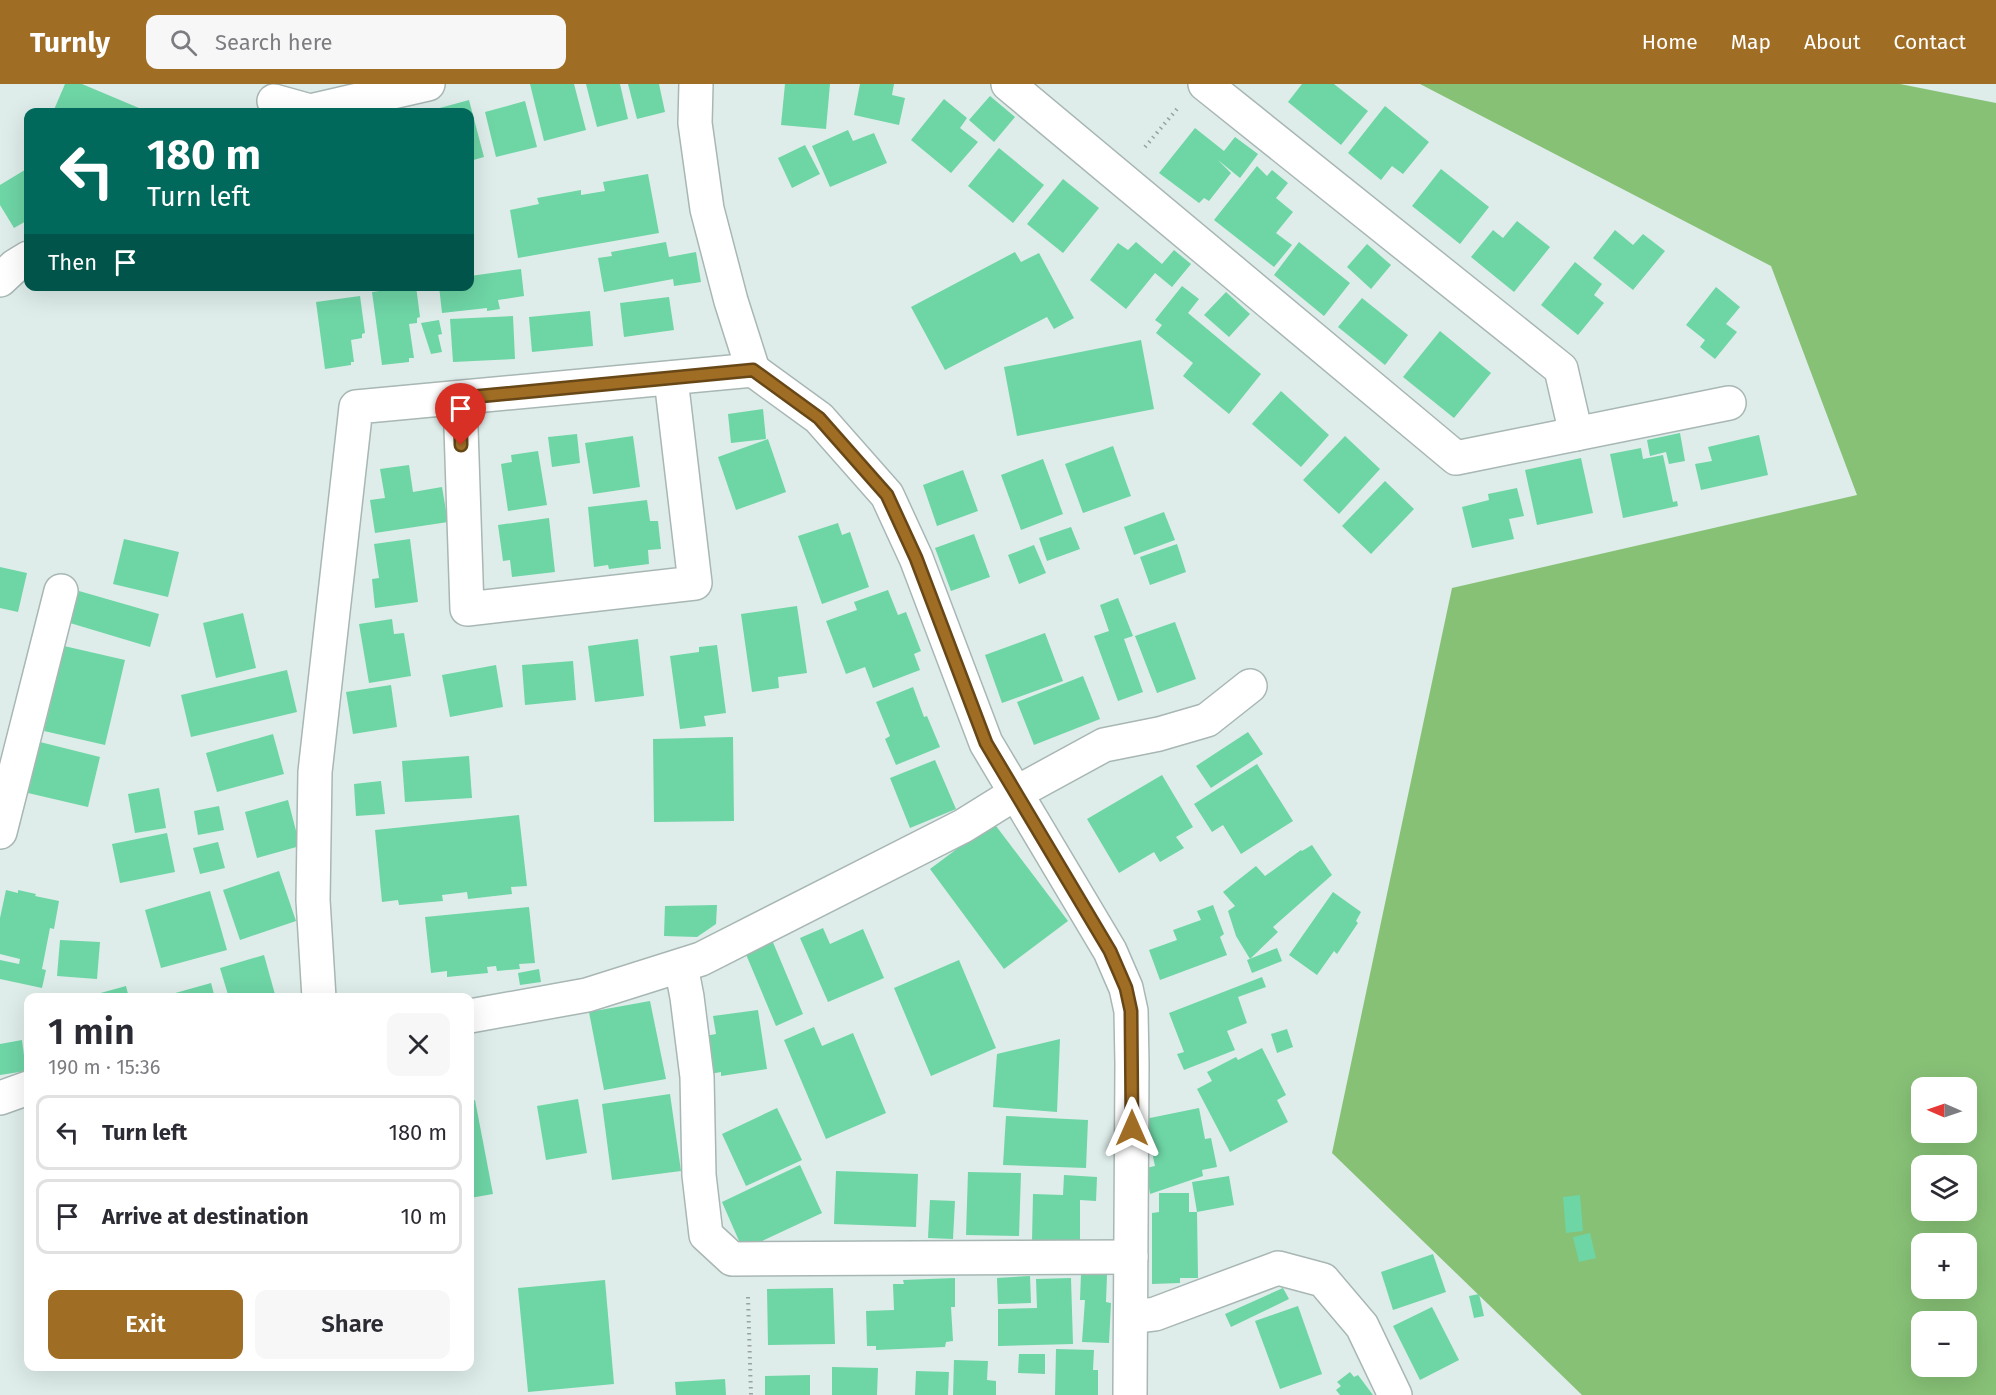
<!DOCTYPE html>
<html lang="en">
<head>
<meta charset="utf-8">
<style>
	body { margin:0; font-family:"Fira Sans",sans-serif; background:#f7f7f7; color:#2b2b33; height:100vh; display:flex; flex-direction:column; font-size:22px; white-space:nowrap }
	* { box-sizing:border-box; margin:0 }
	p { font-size:20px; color:#7c7c81 }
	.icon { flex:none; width:33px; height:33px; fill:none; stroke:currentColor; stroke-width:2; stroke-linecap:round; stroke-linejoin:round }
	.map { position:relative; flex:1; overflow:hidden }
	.side { position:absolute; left:24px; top:909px; width:450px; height:378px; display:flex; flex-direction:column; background:#fff; border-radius:12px; box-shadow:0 6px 24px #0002 }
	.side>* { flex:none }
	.top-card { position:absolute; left:24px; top:24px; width:450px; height:183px; border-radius:12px; box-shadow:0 6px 24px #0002; background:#00695c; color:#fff; overflow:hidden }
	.needle { width:39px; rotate:272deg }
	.tools { position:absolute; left:1911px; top:993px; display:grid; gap:12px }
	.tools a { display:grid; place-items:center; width:66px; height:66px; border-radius:12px; background:#fff; box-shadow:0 6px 24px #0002; font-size:30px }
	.pin { position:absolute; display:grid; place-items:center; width:51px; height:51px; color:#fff; margin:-62px -26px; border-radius:50% 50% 50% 0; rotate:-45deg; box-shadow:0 0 6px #0007 }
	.pin .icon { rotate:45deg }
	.me { position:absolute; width:66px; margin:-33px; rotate:0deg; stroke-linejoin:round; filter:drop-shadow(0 0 4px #0008) }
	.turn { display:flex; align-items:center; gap:21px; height:126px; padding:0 24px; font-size:27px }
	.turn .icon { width:78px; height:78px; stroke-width:2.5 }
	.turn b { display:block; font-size:42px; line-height:51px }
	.then { display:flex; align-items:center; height:57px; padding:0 24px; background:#0003; gap:12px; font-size:22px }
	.round { display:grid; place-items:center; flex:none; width:63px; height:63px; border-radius:12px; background:#f7f7f7 }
	.headline { display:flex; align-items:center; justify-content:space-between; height:102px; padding:0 24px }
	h1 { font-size:36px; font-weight:600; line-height:45px }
	.primary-button { display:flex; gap:12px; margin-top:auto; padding:12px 24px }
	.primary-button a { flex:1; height:69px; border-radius:12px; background:#a06d24; color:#fff; font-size:24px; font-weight:600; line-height:69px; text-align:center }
	.primary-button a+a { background:#f7f7f7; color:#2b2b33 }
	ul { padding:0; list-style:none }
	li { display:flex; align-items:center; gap:18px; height:75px; margin:0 12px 9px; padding:0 12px; border:3px solid #e1e1e2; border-radius:12px }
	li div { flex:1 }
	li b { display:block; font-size:22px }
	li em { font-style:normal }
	header { display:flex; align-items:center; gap:36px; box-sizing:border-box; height:84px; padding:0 30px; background:#a06d24; color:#fff }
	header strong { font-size:28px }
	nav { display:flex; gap:33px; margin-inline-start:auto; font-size:21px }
	.search { width:420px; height:54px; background:#f7f7f7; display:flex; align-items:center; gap:15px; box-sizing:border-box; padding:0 21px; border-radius:12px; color:#7c7c81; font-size:22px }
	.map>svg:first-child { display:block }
	.forest { fill:#87c176; fill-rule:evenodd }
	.building { fill:#6ed5a5 }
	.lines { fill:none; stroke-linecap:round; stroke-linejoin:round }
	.minor-casing { stroke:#a8b7b4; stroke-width:36 }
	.path { stroke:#98a3a1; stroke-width:4; stroke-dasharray:1.5 4.5; stroke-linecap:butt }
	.minor { stroke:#fff; stroke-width:33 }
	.route-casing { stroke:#684717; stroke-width:15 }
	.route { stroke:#a06d24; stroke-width:10 }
</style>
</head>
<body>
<header>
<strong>Turnly</strong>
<div class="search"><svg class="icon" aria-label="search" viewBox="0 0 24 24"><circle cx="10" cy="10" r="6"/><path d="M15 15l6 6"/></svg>Search here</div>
<nav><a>Home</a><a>Map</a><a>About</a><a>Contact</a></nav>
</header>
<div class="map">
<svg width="1996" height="1311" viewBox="0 0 1996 1311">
	<rect width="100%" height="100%" fill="#deedea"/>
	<!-- forest -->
	<path class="forest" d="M1420 0H1900L1996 19V1311H1582L1332 1069 1452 504 1857 411 1771 182ZM1922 1004H1966V1048H1922ZM1922 1082H1966V1126H1922ZM1922 1160H1966V1204H1922ZM1922 1238H1966V1282H1922Z"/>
	<!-- building -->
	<g class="building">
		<path d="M65 0H82L139 24 137 28H53Z"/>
		<path d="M530 0H574L586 46 544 57Z"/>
		<path d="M586 0H620L628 35 597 43Z"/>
		<path d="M628 0H659L665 28 637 35Z"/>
		<path d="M785 0H830L826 45 781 41Z"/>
		<path d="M860 0H894L892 11 905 14 899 41 854 31Z"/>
		<path d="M1302 0H1334L1368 27 1341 61 1288 18Z"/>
		<path d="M990 12 1015 33 994 58 969 36Z"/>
		<path d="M944 15 967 34 960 44 978 58 951 89 911 56Z"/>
		<path d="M469 16 484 73 470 77V28H437L436 25Z"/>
		<path d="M525 17 537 63 496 73 485 28Z"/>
		<path d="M1385 22 1429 58 1403 90 1392 82 1381 96 1348 69Z"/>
		<path d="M1195 44 1224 67 1235 53 1258 70 1240 94 1218 76 1231 89 1209 117 1204 114 1199 119 1159 89Z"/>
		<path d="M848 46 853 57 874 49 887 79 830 103 812 62Z"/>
		<path d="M805 61 820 90 792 104 778 74Z"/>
		<path d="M999 64 1044 101 1013 139 968 102Z"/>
		<path d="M1257 82 1267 92 1272 86 1288 99 1276 114 1293 128 1276 149 1292 161 1274 183 1214 136Z"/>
		<path d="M28 84V136L14 144 0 121V101Z"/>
		<path d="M1441 85 1489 123 1460 160 1412 122Z"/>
		<path d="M648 90 659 149 518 174 510 126 539 120 537 114 581 106V111L605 107 603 98Z"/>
		<path d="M1063 95 1099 124 1063 169 1027 140Z"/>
		<path d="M1517 137 1550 163 1514 208 1471 173 1493 146 1503 154Z"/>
		<path d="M1615 146 1633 161 1643 150 1665 167 1633 206 1593 174Z"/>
		<path d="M666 158 669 173 696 168 701 198 674 202 673 195 604 208 598 174 612 172 611 168Z"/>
		<path d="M1136 158 1162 180 1174 166 1191 180 1172 203 1155 189 1126 225 1090 196 1118 159 1128 166Z"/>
		<path d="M1299 158 1350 199 1324 232 1274 191Z"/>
		<path d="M1367 160 1391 181 1371 205 1347 183Z"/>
		<path d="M1015 168 1021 178 1039 169 1074 234 1054 245 1047 233 945 286 911 223Z"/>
		<path d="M1575 178 1602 200 1594 211 1604 219 1578 251 1541 221Z"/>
		<path d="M521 185 524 212 498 216 500 225 487 227V224L442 229 439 202H470V192Z"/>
		<path d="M416 202 420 233 417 234V239L409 240 414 274H409V278L382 281 372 208Z"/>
		<path d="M1182 202 1199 215 1188 229 1261 290 1229 330 1183 292 1193 279 1156 249 1162 241 1155 236Z"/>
		<path d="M1716 203 1740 223 1726 240 1737 248 1715 275 1700 263 1705 256 1686 241Z"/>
		<path d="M1226 208 1250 230 1229 253 1204 231Z"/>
		<path d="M360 212 365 249 362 250V254L351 256 354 278H351V281L325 285 316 218Z"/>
		<path d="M669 213 674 246 624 253 620 219Z"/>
		<path d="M1362 214 1408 251 1385 281 1338 243Z"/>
		<path d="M590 227 593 262 532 268 529 233Z"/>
		<path d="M513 232 515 275 453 278 450 235Z"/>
		<path d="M439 236 442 250 438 251 442 268 431 270 421 239Z"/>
		<path d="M1440 247 1491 289 1454 334 1403 293Z"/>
		<path d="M1141 256 1154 325 1017 352 1004 283Z"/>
		<path d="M1281 307 1329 351 1301 383 1252 340Z"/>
		<path d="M763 325 766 355 731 359 728 330Z"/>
		<path d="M1680 349 1685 377 1669 380 1666 368 1650 372 1647 356Z"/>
		<path d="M577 350 580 379 552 383 548 353Z"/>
		<path d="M1759 351 1768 391 1701 406 1695 380 1712 377 1708 363Z"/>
		<path d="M633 352 640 403 593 410 585 359Z"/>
		<path d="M1345 352 1380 385 1339 430 1303 396Z"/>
		<path d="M768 355 786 408 736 426 718 373Z"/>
		<path d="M1113 362 1131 412 1083 429 1065 380Z"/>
		<path d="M1641 364 1643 375 1663 371 1673 418 1677 417 1678 422 1623 434 1610 370Z"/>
		<path d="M538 367 547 421 508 427 501 380 512 378 511 371Z"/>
		<path d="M1581 374 1593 429 1537 441 1525 386Z"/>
		<path d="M1043 375 1063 430 1021 446 1001 391Z"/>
		<path d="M409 381 413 408 442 403 448 438 375 449 370 416 385 414 380 385Z"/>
		<path d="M963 386 978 427 937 442 923 401Z"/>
		<path d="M1385 397 1414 425 1371 470 1342 442Z"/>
		<path d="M1517 404 1524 432 1509 435 1514 455 1472 464 1462 423 1489 416 1488 410Z"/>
		<path d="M647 416 650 437H658L661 465 648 466 649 480 609 485 608 481 594 483 588 423Z"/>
		<path d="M1164 428 1175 456 1134 471 1124 443Z"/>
		<path d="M549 434 555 488 512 493 510 476 503 477 498 441Z"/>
		<path d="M838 439 842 451 850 448 869 503 822 520 798 452Z"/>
		<path d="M1071 443 1080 465 1047 477 1039 454Z"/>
		<path d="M974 450 990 493 951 507 935 464Z"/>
		<path d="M124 455 179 468 168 513 113 500Z"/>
		<path d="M410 455 418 518 375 524 372 495 379 494 374 460Z"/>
		<path d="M1177 460 1186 488 1150 501 1140 473Z"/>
		<path d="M1034 461 1046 489 1019 500 1008 471Z"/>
		<path d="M0 483 27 489 18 528 0 524Z"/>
		<path d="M888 506 898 531 906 528 921 567 914 570 920 586 873 604 865 583 846 590 826 537 857 526 854 518Z"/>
		<path d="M79 507 159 530 150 563 70 539Z"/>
		<path d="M1118 514 1133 552 1124 555 1143 608 1118 617 1094 552 1109 547 1100 521Z"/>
		<path d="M797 522 807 589 778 593 779 604 752 608 741 530Z"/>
		<path d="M243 529 256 584 216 594 203 539Z"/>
		<path d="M392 535 394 550 404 549 411 592 369 599 359 540Z"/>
		<path d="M1175 538 1196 595 1157 609 1135 552Z"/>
		<path d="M1045 549 1063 597 1002 619 985 571Z"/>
		<path d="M638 555 644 612 595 618 588 562Z"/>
		<path d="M717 561 726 629 704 632 706 642 680 645 670 572 699 568V563Z"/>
		<path d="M64 562 125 576 105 661 44 647Z"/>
		<path d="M573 577 576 616 525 621 522 581Z"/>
		<path d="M496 581 503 623 450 633 442 591Z"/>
		<path d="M287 586 297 628 191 653 181 611Z"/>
		<path d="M1083 592 1100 635 1034 661 1017 618Z"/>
		<path d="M391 601 397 643 353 650 346 608Z"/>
		<path d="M913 603 924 633 927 632 940 663 896 681 885 655 890 652 876 618Z"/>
		<path d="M1248 648 1263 670 1211 704 1196 682Z"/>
		<path d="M273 650 284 690 217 708 206 669Z"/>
		<path d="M733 653 734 737 654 738 653 655Z"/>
		<path d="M40 658 100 673 88 723 28 709Z"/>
		<path d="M469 672 472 714 405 718 402 677Z"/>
		<path d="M935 676 956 725 910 744 890 694Z"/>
		<path d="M1257 680 1293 737 1241 770 1223 741 1212 748 1194 720Z"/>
		<path d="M1162 691 1193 743 1176 753 1184 764 1160 778 1154 768 1119 789 1087 735Z"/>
		<path d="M381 697 385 730 356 732 354 700Z"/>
		<path d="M159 704 166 744 135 749 128 710Z"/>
		<path d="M288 716 300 762 257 774 245 728Z"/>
		<path d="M219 722 224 746 198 751 194 727Z"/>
		<path d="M519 731 527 802 511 803 512 810 468 815 467 808 442 811 443 817 399 821 398 816 382 818 375 746Z"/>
		<path d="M993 738 1068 837 1004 885 930 785Z"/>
		<path d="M167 749 175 788 120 799 112 760Z"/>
		<path d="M218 758 225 784 200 790 193 764Z"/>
		<path d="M1312 761 1332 791 1273 843 1278 848 1250 875 1236 852 1228 827 1235 822 1223 808 1256 782 1265 792 1301 766 1302 767Z"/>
		<path d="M279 787 296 837 240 856 223 806Z"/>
		<path d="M6 806 18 809V806L36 810 35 812 59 817 54 845 50 844 42 885 46 886 42 904 0 895V876L19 880 20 875 0 870V834Z"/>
		<path d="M210 807 227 866 161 884 145 826Z"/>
		<path d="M1333 808 1361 828 1356 837 1358 839 1337 870 1334 867 1317 891 1289 871Z"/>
		<path d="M717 821 716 840 697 853 664 852 665 822Z"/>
		<path d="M1213 821 1224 850 1220 853 1227 871 1160 896 1149 866 1177 856 1173 846 1201 836 1197 827Z"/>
		<path d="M529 823 535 879 519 880 520 885 497 887 496 882 487 883 488 889 447 893V887L431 889 425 833Z"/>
		<path d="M823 844 830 860 863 845 884 894 828 918 800 854Z"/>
		<path d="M60 856 100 858 97 895 57 892Z"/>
		<path d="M772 856 803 930 776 942 745 868Z"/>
		<path d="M1277 864 1282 877 1252 889 1247 876Z"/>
		<path d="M264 871 276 914H229L220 884Z"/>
		<path d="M959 876 996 964 931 992 894 904Z"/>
		<path d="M539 885 541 898 520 901 518 889Z"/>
		<path d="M1262 893 1266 903 1238 913 1247 939 1227 947 1235 966 1184 986 1177 970 1184 968 1169 929Z"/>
		<path d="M211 899 215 914H161V913Z"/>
		<path d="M126 902 129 914H86V913Z"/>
		<path d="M650 917 666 995 604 1006 589 928Z"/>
		<path d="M758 926 767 985 721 992V988L704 991 699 953 716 950 713 932Z"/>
		<path d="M814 943 822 962 853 949 886 1029 826 1055 784 956Z"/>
		<path d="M1287 945 1293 963 1277 969 1271 950Z"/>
		<path d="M1060 955 1057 1028 993 1023 997 970Z"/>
		<path d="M22 956 26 987 0 991V960Z"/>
		<path d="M1262 964 1286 1011 1277 1016 1288 1038 1230 1068 1197 1005 1212 997 1207 988 1236 973 1238 976Z"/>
		<path d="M670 1010 681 1087 612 1096 602 1020Z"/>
		<path d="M578 1015 587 1069 546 1076 537 1022Z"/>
		<path d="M475 1016 493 1110 470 1114V1018Z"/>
		<path d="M777 1024 802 1076 746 1102 722 1050Z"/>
		<path d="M1199 1024 1205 1055 1211 1054 1217 1083 1202 1086 1203 1092 1150 1110 1146 1084 1155 1082 1145 1035Z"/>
		<path d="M1006 1032 1088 1036 1086 1084 1003 1081Z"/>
		<path d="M800 1081 822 1129 743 1166 722 1118Z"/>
		<path d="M836 1087 918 1090 916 1143 834 1140Z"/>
		<path d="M968 1088 1021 1089 1019 1152 966 1151Z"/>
		<path d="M1064 1091 1097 1093 1096 1117 1080 1116V1158L1032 1157 1033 1110 1063 1111Z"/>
		<path d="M1229 1092 1234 1121 1197 1128 1192 1098Z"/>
		<path d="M1159 1109H1189V1128H1197L1198 1194H1180V1199L1152 1200V1129L1159 1128Z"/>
		<path d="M1580 1111 1583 1147 1566 1149 1563 1113Z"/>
		<path d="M930 1116 955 1117 953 1155 928 1154Z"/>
		<path d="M1590 1149 1596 1174 1579 1178 1573 1153Z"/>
		<path d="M1433 1170 1446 1208 1393 1226 1381 1188Z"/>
		<path d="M1081 1190 1107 1191 1106 1218 1111 1219 1109 1259 1082 1258 1085 1216H1080Z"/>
		<path d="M1030 1192 1031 1219 998 1220 997 1194Z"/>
		<path d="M955 1194V1223H951L953 1257 946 1258 945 1263 876 1266V1262H867L866 1227 894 1226 893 1200H904L903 1196Z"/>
		<path d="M1071 1194 1073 1260 998 1262V1225L1037 1224 1036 1195Z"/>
		<path d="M605 1196 614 1300 528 1308 518 1204Z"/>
		<path d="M833 1204 835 1260 768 1261 767 1205Z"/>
		<path d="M1283 1204 1289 1215 1231 1243 1225 1230Z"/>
		<path d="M1479 1210 1484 1232 1474 1234 1469 1212Z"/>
		<path d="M1298 1222 1322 1290 1280 1305 1255 1237Z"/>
		<path d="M1432 1223 1459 1276 1420 1296 1393 1242Z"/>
		<path d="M1056 1265 1094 1266 1093 1286H1098V1311H1055Z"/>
		<path d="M1019 1270H1045V1290L1018 1289Z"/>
		<path d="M954 1276 988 1277 987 1296 996 1297V1311H953Z"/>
		<path d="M832 1283 878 1284 877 1311H832Z"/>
		<path d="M916 1287 949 1288 948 1311H915Z"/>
		<path d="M1350 1288 1354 1293 1358 1291 1373 1311H1340L1336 1306 1341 1302 1337 1298Z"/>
		<path d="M810 1291V1311H765V1292Z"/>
		<path d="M725 1295 726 1311H676L675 1298Z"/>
	</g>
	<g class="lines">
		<defs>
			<g id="minor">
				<path d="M696 0 695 39 707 125 731 217 753 286"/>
				<path d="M1008 0 1456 374 1729 319"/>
				<path d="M1205 0 1561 285 1576 350"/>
				<path d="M274 17 310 27 428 0"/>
				<path d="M0 196 15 182 28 174"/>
				<path d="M460 314 467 525 695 499 671 295"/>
				<path d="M0 748 61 507"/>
				<path d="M681 882 687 913 697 993 699 1091 706 1151 732 1175 1131 1173"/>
				<path d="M319 914 313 816 315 688 356 323 753 286 819 334 887 411 916 474 986 659 1110 867 1126 904 1131 927 1132 980 1130 1311"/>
				<path d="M470 932 587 911 701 875 963 742 1016 709 1104 661 1159 650 1207 636 1250 602"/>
				<path d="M0 1014 28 1004"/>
				<path d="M1131 1233 1155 1230 1278 1184 1323 1196 1362 1242 1395 1311"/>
			</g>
		</defs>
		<!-- minor casing -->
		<use href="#minor" class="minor-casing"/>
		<!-- path -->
		<g class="path">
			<path d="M1145 63 1177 25"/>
			<path d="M748 1213 751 1311"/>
		</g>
		<!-- minor -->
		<use href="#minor" class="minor"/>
	</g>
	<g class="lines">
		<defs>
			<path id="route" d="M461 361 460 314 753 286 819 334 887 411 916 474 986 659 1110 867 1126 904 1131 927 1132 1044"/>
		</defs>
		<!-- route casing -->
		<use href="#route" class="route-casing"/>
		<!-- route -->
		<use href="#route" class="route"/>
	</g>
</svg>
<div class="tools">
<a><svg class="needle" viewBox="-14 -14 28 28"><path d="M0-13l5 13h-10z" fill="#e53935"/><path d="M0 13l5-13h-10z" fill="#7c7c81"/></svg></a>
<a><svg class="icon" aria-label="layers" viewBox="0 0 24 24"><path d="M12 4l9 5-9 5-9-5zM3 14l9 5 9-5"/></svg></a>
<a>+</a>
<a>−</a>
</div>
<div class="pin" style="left:461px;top:361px;background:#d93025"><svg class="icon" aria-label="arrive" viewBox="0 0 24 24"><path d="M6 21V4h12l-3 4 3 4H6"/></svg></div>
<svg class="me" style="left:1132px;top:1044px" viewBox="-20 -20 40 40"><path d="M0-17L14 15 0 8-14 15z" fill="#a06d24" stroke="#fff" stroke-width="4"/></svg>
<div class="top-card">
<div class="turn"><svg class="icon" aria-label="left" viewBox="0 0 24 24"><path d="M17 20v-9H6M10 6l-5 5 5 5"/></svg><div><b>180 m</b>Turn left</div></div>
<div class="then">Then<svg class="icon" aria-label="arrive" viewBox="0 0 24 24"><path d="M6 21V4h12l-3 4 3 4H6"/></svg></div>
</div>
<section class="side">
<div class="headline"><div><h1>1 min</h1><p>190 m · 15:36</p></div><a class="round"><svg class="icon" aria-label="close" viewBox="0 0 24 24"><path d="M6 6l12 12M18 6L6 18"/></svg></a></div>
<ul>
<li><svg class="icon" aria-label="left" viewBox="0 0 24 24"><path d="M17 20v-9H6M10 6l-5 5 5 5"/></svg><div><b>Turn left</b></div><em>180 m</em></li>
<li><svg class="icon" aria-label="arrive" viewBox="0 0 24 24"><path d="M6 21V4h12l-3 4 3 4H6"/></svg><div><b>Arrive at destination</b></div><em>10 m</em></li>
</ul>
<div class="primary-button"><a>Exit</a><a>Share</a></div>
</section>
</div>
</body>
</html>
